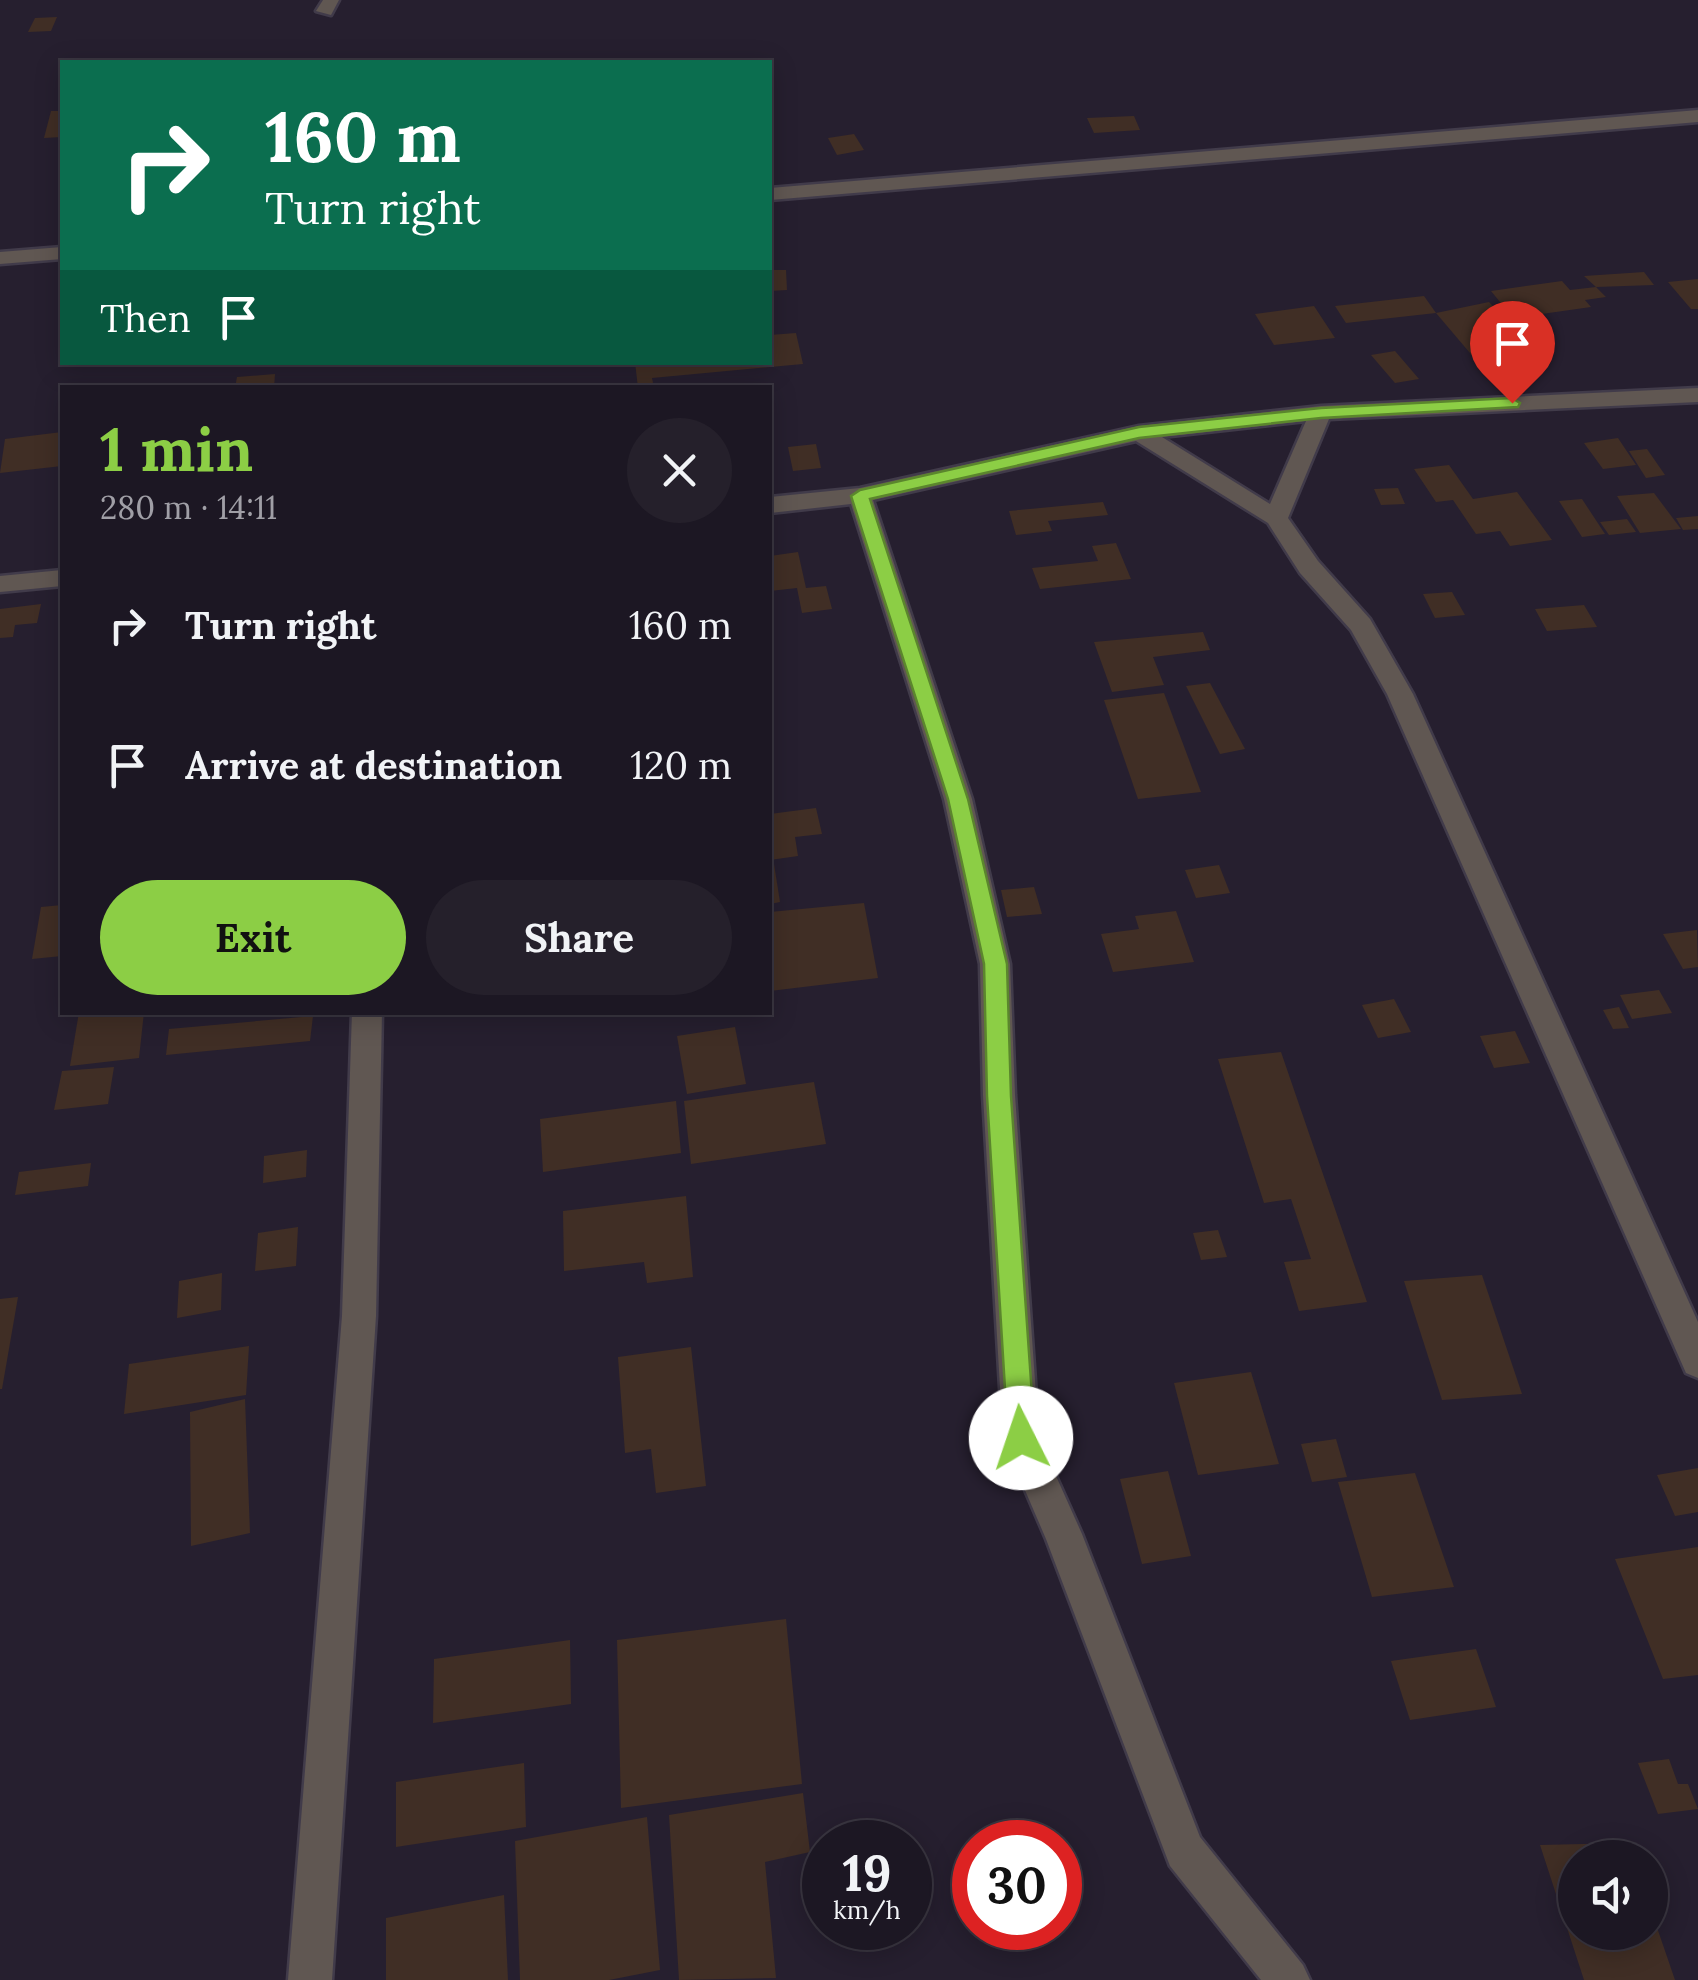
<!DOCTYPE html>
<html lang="en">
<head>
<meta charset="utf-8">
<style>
	body { margin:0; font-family:Lora,serif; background:#25202b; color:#f1f3f6; height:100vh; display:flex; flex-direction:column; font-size:38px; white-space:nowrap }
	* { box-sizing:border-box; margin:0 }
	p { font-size:32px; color:#a09fa6 }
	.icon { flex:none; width:55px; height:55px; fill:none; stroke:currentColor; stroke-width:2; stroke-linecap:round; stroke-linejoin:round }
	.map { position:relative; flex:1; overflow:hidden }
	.side { position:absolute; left:60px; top:385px; width:712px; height:630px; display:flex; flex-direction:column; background:#1c1723; border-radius:0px; box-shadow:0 5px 25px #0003,0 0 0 2px #3a3641 }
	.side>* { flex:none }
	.hud { position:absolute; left:60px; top:60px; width:712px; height:305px; border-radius:0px; box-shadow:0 5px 25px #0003,0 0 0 2px #3a3641; background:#0b6e4f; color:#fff; overflow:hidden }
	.controls { position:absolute; left:1558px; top:1840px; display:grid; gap:20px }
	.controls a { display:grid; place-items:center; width:110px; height:110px; border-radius:50%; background:#1c1723; box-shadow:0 5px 25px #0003,0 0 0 2px #3a3641; font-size:50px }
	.speed { position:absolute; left:802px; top:1820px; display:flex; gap:20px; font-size:50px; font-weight:700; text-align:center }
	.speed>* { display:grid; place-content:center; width:130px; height:130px; border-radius:50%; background:#1c1723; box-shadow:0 5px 25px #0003,0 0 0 2px #3a3641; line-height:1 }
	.speed small { font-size:25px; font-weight:400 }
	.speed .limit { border:15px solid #d22; background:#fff; color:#111 }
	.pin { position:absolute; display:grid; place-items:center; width:85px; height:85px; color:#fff; margin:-102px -42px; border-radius:50% 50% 50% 0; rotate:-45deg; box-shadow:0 0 10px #0007 }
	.pin .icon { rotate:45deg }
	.me { position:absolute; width:110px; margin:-55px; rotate:356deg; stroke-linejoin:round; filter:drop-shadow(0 0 8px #0008) }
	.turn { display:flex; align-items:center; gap:35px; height:210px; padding:0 40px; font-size:45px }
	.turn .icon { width:130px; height:130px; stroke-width:2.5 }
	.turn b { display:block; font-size:70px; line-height:85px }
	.then { display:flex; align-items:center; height:95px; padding:0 40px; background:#0003; gap:20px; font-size:38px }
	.round { display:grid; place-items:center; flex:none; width:105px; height:105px; border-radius:52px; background:#25202b }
	.summary { display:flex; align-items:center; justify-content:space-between; height:170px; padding:0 40px }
	h1 { font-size:60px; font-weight:700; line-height:75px; color:#8cce45 }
	.action { display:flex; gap:20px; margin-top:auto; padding:20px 40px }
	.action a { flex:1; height:115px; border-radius:60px; background:#8cce45; color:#111; font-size:40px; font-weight:700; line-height:115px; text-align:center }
	.action a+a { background:#25202b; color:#f1f3f6 }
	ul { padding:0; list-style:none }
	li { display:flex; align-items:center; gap:30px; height:140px; padding:0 40px }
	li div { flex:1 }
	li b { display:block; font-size:38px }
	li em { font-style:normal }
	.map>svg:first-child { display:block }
	.building { fill:#402e25 }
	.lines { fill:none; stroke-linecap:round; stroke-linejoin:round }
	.minor-casing { stroke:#413b4a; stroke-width:5 }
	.minor { fill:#605752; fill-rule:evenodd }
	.route { fill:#8cce45; stroke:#5b862d; stroke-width:2.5 }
</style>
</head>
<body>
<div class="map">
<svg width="1698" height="1980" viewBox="0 0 1698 1980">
	<rect width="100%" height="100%" fill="#261f2f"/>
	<!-- building -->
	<g class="building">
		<path d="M57 17 51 31 28 32 35 18Z"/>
		<path d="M51 111H62V137L44 138Z"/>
		<path d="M1134 116 1140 130 1094 133 1087 118Z"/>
		<path d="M854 134 864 150 837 155 828 138Z"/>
		<path d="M770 270H786L787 290 770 291Z"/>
		<path d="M1644 272 1654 285 1596 287 1584 276Z"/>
		<path d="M1698 279V309H1691L1668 282Z"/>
		<path d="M1562 281 1570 290 1596 287 1606 297 1585 300 1591 307 1513 318 1491 291Z"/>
		<path d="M1424 296 1436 313 1346 323 1335 306Z"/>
		<path d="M1489 302 1539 355 1481 366 1436 313Z"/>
		<path d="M1314 306 1335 338 1274 345 1255 314Z"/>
		<path d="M796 333 803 364 652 378 654 388H638L635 362H770V335Z"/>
		<path d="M1395 351 1419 379 1395 383 1371 355Z"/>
		<path d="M275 374 274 388H235L237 377Z"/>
		<path d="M62 432V466L0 473 5 439Z"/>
		<path d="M1618 438 1636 465 1603 469 1584 443Z"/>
		<path d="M816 444 821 468 793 471 788 447Z"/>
		<path d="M1647 449 1665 475 1646 478 1629 451Z"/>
		<path d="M1449 465 1473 499 1517 492 1552 540 1510 546 1500 531 1476 534 1453 500 1436 502 1414 469Z"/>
		<path d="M1398 488 1405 504 1381 505 1374 489Z"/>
		<path d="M1654 493 1681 529 1640 533 1617 496Z"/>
		<path d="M1582 499 1605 534 1582 537 1559 501Z"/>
		<path d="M1103 502 1108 515 1048 521 1052 531 1016 535 1009 511Z"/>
		<path d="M1698 516V529L1683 530 1676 518Z"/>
		<path d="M1627 519 1636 532 1609 535 1600 522Z"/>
		<path d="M1116 543 1131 579 1040 589 1032 568 1098 561 1092 546Z"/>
		<path d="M798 552 806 588 826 586 832 609 802 613 797 588 770 591V556Z"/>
		<path d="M1452 592 1465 615 1435 618 1423 594Z"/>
		<path d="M41 604 37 623 15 625 13 637 0 638V609Z"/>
		<path d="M1584 605 1597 627 1547 631 1535 609Z"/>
		<path d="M1203 632 1210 650 1153 657 1164 685 1112 692 1094 642Z"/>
		<path d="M1210 683 1245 749 1220 754 1186 686Z"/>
		<path d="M1164 693 1201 792 1138 799 1104 700Z"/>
		<path d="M816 808 822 834 795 837 798 856 770 860V814Z"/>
		<path d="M770 864H774L780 902 770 904Z"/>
		<path d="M1219 865 1230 893 1196 898 1185 870Z"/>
		<path d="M1034 887 1042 914 1007 917 1001 890Z"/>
		<path d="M864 903 878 978 770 991V912Z"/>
		<path d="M62 905V956L32 959 41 907Z"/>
		<path d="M1176 911 1194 962 1113 972 1101 934 1139 929 1135 916Z"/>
		<path d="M1697 930 1698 967 1683 969 1663 934Z"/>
		<path d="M1659 990 1672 1013 1632 1019 1620 995Z"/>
		<path d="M1394 999 1411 1032 1378 1038 1362 1005Z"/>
		<path d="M1619 1007 1629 1028 1613 1029 1603 1010Z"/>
		<path d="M79 1012H144L139 1058 70 1066Z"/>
		<path d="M313 1016 310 1041 166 1055 169 1029Z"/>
		<path d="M735 1027 746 1084 687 1094 677 1036Z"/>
		<path d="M1515 1031 1530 1063 1494 1068 1480 1036Z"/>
		<path d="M1281 1052 1367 1302 1299 1311 1284 1262 1311 1259 1291 1199 1264 1203 1218 1059Z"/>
		<path d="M114 1067 108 1104 54 1110 62 1071Z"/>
		<path d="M814 1082 826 1144 691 1164 684 1101Z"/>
		<path d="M676 1101 681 1153 543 1172 540 1119Z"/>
		<path d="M307 1150 306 1177 263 1183 264 1156Z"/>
		<path d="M91 1163 88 1186 15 1195 19 1172Z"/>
		<path d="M686 1196 693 1277 647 1283 644 1262 564 1271 563 1211Z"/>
		<path d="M298 1227 296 1266 255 1271 258 1233Z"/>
		<path d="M1218 1230 1227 1257 1201 1260 1193 1233Z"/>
		<path d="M222 1273 221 1310 177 1318 179 1281Z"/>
		<path d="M1482 1275 1522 1394 1442 1400 1404 1281Z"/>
		<path d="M18 1297 2 1389H0V1299Z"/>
		<path d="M249 1346 246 1395 124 1414 129 1364Z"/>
		<path d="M691 1347 706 1486 656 1493 651 1449 625 1453 618 1357Z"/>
		<path d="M1251 1372 1279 1464 1198 1475 1174 1383Z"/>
		<path d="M245 1399 250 1533 191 1546 190 1412Z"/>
		<path d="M1336 1439 1347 1477 1312 1482 1301 1444Z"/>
		<path d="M1698 1468V1512L1675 1516 1657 1475Z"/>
		<path d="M1168 1471 1191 1556 1142 1564 1120 1479Z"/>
		<path d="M1415 1473 1454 1587 1372 1597 1338 1482Z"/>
		<path d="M1698 1547V1675L1663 1679 1615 1559Z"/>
		<path d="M786 1619 802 1784 621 1808 617 1640Z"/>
		<path d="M570 1640 571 1704 433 1723 434 1659Z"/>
		<path d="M1476 1649 1496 1707 1410 1720 1391 1661Z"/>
		<path d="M1669 1759 1678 1784H1688L1698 1809 1658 1814 1638 1763Z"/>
		<path d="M524 1763 526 1827 396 1847V1782Z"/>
		<path d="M803 1793 810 1852 765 1862 776 1978 679 1980 669 1815Z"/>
		<path d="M647 1817 660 1970 609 1980H520L515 1841Z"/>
		<path d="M1626 1843 1632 1858H1575V1932H1650L1651 1910 1675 1980H1584L1540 1845Z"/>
		<path d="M504 1895 508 1980H386V1918Z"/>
	</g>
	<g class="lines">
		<defs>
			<g id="minor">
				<path d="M323 0H339L331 15 316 11Z"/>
				<path d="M1698 110V122L770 200V188Z"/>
				<path d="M62 247V259L0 264V252Z"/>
				<path d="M1698 388V402L1329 419 1288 518 1318 561 1370 619 1413 694 1698 1322V1378L1686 1373 1387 694 1351 630 1300 573 1268 523 1136 441 873 500 972 799 1010 964 1015 1095 1039 1438 1082 1534 1200 1837 1303 1965 1310 1980H1261L1170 1866 1046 1539 1003 1439 983 1095 980 964 944 799 851 504 770 513V497L860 488 1139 426 1321 406ZM1306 421 1270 504 1162 437Z"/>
				<path d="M62 570V586L0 592V576Z"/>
				<path d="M352 1012H382L376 1316 332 1980H288L342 1316Z"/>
			</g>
		</defs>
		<!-- minor casing -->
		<use href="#minor" class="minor-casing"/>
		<!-- minor -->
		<use href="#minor" class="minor"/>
	</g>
	<!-- route -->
	<path class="route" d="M1512 398 1520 403 1518 407 1321 418 1139 438 870 499 968 799 1007 964 1011 1096 1035 1438 1031 1448 1021 1452 1012 1448 1008 1438 987 1096 984 964 948 799 851 496 860 490 1139 427 1321 408Z"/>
</svg>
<div class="controls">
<a><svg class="icon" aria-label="sound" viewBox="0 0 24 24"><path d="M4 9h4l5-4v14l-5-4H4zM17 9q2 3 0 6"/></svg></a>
</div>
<div class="speed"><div>19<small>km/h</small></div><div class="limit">30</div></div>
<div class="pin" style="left:1512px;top:403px;background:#d93025"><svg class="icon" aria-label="arrive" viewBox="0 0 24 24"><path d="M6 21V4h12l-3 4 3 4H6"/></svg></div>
<svg class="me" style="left:1021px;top:1438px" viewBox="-20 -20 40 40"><circle r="19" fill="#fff"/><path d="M0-13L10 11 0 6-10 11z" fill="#8cce45"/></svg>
<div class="hud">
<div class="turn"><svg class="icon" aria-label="right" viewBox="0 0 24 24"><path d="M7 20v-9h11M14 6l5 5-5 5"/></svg><div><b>160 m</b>Turn right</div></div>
<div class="then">Then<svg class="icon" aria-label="arrive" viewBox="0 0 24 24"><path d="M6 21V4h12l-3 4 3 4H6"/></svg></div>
</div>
<section class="side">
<div class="summary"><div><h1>1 min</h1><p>280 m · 14:11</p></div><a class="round"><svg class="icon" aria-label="close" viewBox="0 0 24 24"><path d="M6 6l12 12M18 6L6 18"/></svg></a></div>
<ul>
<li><svg class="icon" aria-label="right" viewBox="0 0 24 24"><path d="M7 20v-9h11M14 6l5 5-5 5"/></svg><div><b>Turn right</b></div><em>160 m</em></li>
<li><svg class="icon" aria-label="arrive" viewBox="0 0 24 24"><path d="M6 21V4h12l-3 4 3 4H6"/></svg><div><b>Arrive at destination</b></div><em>120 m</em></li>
</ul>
<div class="action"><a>Exit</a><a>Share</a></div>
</section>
</div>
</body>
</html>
